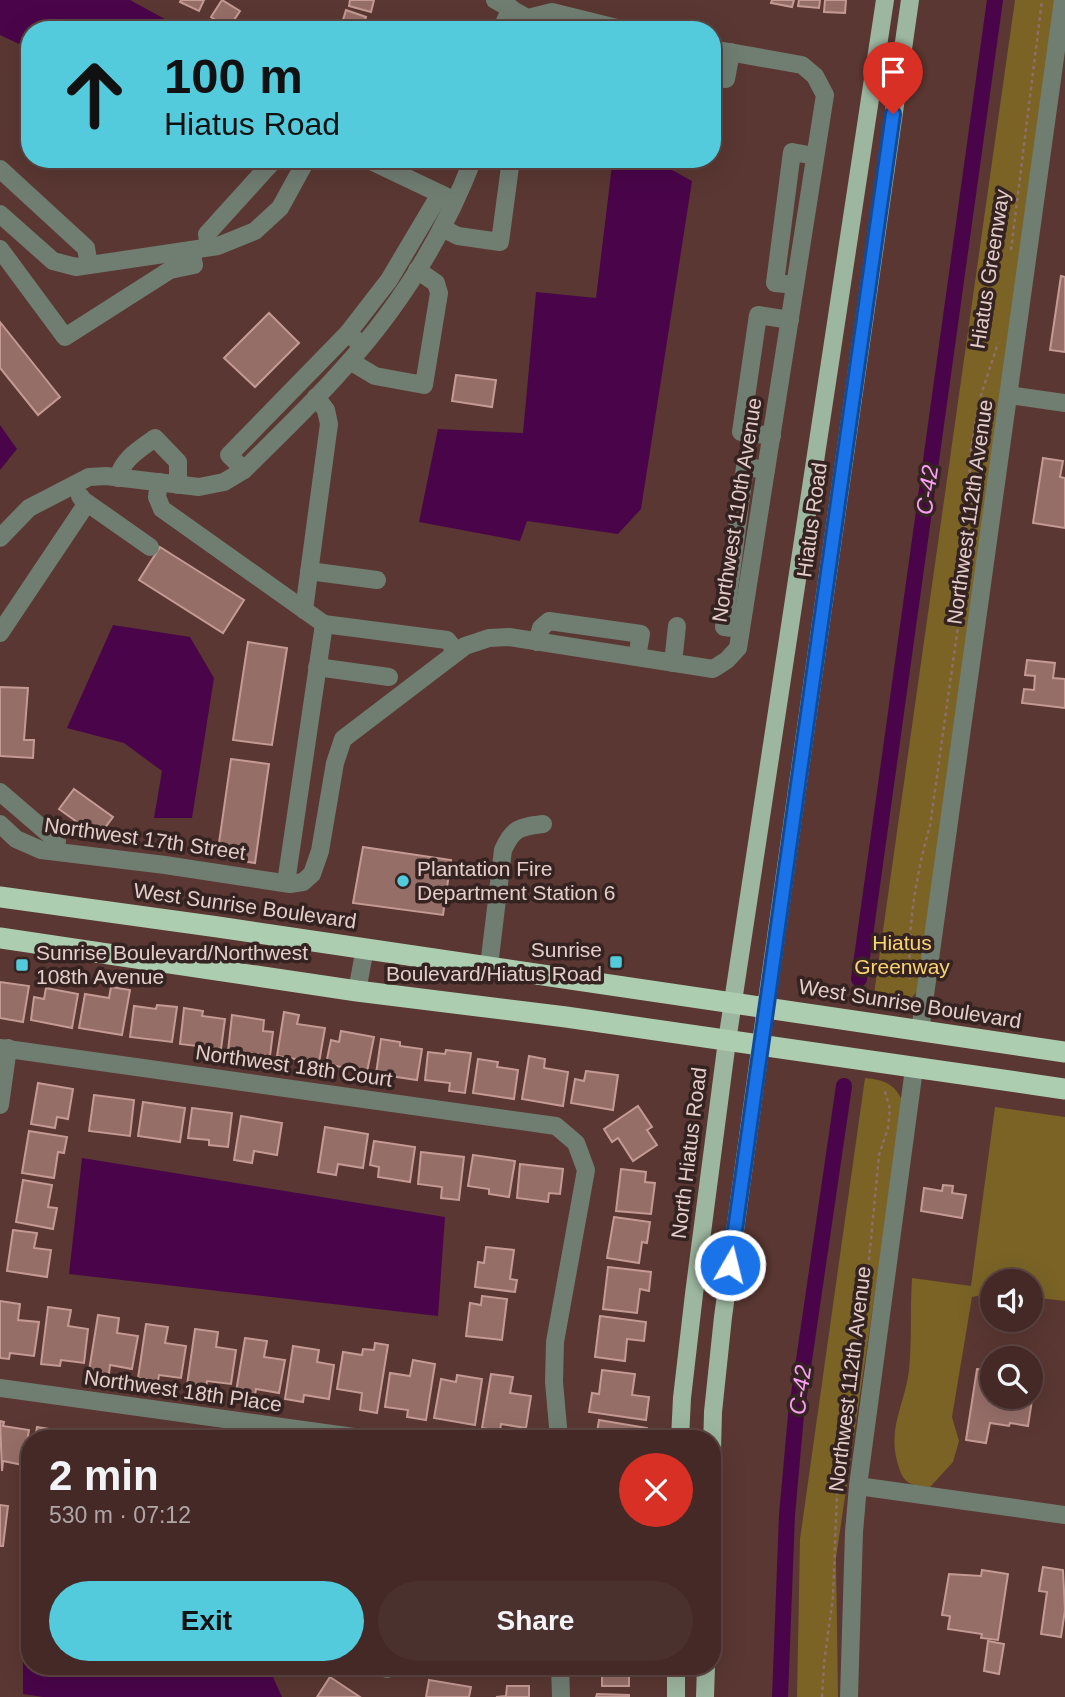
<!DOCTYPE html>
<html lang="en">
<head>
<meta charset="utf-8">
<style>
	body { margin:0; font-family:Helvetica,sans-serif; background:#4b312e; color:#f1f3f6; height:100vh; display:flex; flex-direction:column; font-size:26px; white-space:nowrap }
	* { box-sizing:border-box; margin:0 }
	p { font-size:23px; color:#afa6a7 }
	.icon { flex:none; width:38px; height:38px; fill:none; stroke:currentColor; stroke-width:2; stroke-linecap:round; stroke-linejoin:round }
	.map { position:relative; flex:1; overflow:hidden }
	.drawer { position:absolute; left:21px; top:1430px; width:700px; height:245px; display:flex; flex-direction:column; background:#442926; border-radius:28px; box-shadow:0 7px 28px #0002,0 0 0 2px #5c4543 }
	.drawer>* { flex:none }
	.banner { position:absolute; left:21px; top:21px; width:700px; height:147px; border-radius:28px; box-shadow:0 7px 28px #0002,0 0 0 2px #5c4543; background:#53cbdc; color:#111; overflow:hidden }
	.controls { position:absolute; left:980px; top:1269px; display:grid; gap:14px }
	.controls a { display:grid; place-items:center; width:63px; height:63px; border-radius:50%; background:#442926; box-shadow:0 7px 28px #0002,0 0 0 2px #5c4543; font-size:35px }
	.pin { position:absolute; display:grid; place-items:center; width:60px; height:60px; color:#fff; margin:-72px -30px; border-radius:50% 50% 50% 0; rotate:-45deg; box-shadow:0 0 7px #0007 }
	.pin .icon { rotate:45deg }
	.me { position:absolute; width:77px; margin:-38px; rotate:8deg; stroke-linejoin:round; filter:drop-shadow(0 0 5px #0008) }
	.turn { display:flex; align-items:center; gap:24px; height:147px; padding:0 28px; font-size:32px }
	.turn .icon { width:91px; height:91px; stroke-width:2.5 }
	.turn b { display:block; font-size:49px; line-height:60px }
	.round { display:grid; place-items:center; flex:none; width:74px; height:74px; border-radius:37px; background:#4b312e }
	.overview { display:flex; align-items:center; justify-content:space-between; height:119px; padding:0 28px }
	h1 { font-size:42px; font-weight:800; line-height:52px }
	.action { display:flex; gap:14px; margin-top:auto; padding:14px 28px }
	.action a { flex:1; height:80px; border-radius:42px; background:#53cbdc; color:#111; font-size:28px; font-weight:800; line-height:80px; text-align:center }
	.action a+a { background:#4b312e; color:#f1f3f6 }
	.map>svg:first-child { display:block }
	.green { fill:#7a6325 }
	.water { fill:#4a054a }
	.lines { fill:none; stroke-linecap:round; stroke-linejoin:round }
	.canal { stroke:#4a054a; stroke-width:16 }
	.building { fill:#966e68; stroke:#c59a94; stroke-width:2 }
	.path { stroke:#8e706b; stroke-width:2.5; stroke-dasharray:3.5 3.5; stroke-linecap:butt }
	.minor { stroke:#707d71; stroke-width:18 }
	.major { stroke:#9cb69f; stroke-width:18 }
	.highway { stroke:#adcdb1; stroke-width:21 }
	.route-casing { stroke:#114b97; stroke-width:18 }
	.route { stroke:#1a73e8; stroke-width:12 }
	.poi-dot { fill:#53cbdc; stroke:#342321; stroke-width:2.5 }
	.labels { text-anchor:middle; stroke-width:7; stroke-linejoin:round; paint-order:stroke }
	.street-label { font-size:21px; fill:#e5ceca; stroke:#342321 }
	.poi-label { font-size:21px; fill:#e5ceca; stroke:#342321; text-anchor:start }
	.park-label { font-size:21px; fill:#fbd472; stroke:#342321 }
	.water-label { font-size:23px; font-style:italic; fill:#fb9ef7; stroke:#342321 }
</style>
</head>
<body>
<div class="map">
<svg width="1065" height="1697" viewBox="0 0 1065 1697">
	<rect width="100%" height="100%" fill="#5a3732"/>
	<!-- green -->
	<g class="green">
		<path d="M1015 0H1058L920 988C905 1008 895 1006 873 1001Z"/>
		<path d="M865 1078C885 1080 895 1084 903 1102L836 1558 838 1697H797L800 1539Z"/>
		<path d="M995 1107 1065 1117V1301L1031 1297V1281H992V1293L972 1297 952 1417 959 1441 953 1462 930 1487C907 1485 903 1483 897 1461 888 1427 905 1403 909 1371 912 1340 910 1309 912 1278L971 1286Z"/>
	</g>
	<!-- water -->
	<g class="water">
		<path d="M0 0H130L185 30H30V49L0 35Z"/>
		<path d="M612 165H663L692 181 641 509 618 534 527 521 520 541 419 522 438 429 523 433 536 292 596 298Z"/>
		<path d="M0 425 17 449 0 470Z"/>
		<path d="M113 625 190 637 214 678 192 818H154L162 771 124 743 67 728Z"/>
		<path d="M82 1158 445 1217 438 1316 69 1274Z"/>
		<path d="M23 1525 30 1526V1666H268L282 1697H43L23 1694Z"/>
	</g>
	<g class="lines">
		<!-- canal -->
		<g class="canal">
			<path d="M859 979 995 0"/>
			<path d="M780 1697 787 1515 796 1415 844 1086"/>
		</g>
	</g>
	<!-- building -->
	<g class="building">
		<path d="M181 0H204L199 11 180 2Z"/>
		<path d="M222 0 240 11 228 29 211 17Z"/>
		<path d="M350 0H374L371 12 349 6Z"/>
		<path d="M772 0H794L792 7 771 3Z"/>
		<path d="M799 0H820L819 8 798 6Z"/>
		<path d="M825 0H846L845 13 824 12Z"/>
		<path d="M346 10 366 17 362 30H340Z"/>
		<path d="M1061 276 1065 277V352L1050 350Z"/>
		<path d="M269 313 299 343 255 387 224 358Z"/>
		<path d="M0 322 60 397 38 415 0 368Z"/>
		<path d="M456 375 496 380 492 407 452 401Z"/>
		<path d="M1043 458 1063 461 1060 477 1065 478V528L1033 523Z"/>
		<path d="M160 547 244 600 223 633 139 580Z"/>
		<path d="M248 642 287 648 272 745 233 740Z"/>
		<path d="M1027 660 1055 663 1053 678 1065 679V708L1022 703 1024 689 1034 690 1035 676 1025 675Z"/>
		<path d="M0 687 28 688 24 740H34L33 758 0 756Z"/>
		<path d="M231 759 269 764 255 863 217 857Z"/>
		<path d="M74 789 113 817 98 837 59 809Z"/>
		<path d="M363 847 451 860 443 915 353 903Z"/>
		<path d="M0 982 29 986 23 1022 0 1018Z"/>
		<path d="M111 987 130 990 122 1035 79 1028 85 994 109 998Z"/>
		<path d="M46 988 78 994 72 1028 31 1020 34 997 44 999Z"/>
		<path d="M157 1005 177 1007 172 1042 130 1037 134 1006 156 1009Z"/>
		<path d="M184 1008 203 1011 202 1016 225 1019 221 1049 180 1044Z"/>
		<path d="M284 1012 299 1015 297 1024 325 1028 319 1063 277 1056Z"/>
		<path d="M232 1015 264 1020 263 1031 273 1032 270 1056 228 1051Z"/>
		<path d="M341 1031 374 1037 367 1072 326 1064 331 1040 339 1042Z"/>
		<path d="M381 1039 400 1042V1046L422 1049 417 1080 376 1074Z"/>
		<path d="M446 1050 471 1053 465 1093 449 1091 450 1083 425 1080 428 1052 445 1054Z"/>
		<path d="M529 1056 545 1059 544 1068 568 1072 563 1106 522 1099Z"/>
		<path d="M478 1059 498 1062 497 1067 518 1070 514 1099 473 1093Z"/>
		<path d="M586 1071 618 1075 613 1110 571 1103 575 1079 584 1081Z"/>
		<path d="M38 1083 73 1089 68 1119 57 1117 55 1128 31 1124Z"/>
		<path d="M94 1095 134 1100 130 1136 89 1131Z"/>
		<path d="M143 1102 185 1108 180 1142 138 1136Z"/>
		<path d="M638 1106 652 1127 647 1130 657 1145 633 1161 618 1138 612 1142 604 1129Z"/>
		<path d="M192 1108 232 1113 228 1147 209 1145V1140L188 1138Z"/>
		<path d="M241 1116 282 1123 277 1155 254 1151 252 1163 234 1160Z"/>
		<path d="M325 1127 368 1134 363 1168 338 1164 336 1175 318 1172Z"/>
		<path d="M29 1131 67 1137 64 1153 58 1152 54 1178 22 1173Z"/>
		<path d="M374 1141 415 1147 410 1182 378 1177 379 1167 370 1165Z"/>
		<path d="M421 1152 464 1157 459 1200 441 1198 442 1187 418 1184Z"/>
		<path d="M473 1155 515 1161 509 1197 489 1194V1189L468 1186Z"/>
		<path d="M520 1164 563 1169 560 1194 549 1193 548 1202 517 1198Z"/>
		<path d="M621 1169 646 1172 645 1182 655 1183 651 1214 616 1211Z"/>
		<path d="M23 1180 52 1185 48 1207 57 1208 53 1229 16 1222Z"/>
		<path d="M943 1185 953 1186 952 1193 966 1195 962 1218 921 1211 924 1188 942 1191Z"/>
		<path d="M614 1217 650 1222 647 1243 642 1242 639 1263 607 1258Z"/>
		<path d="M13 1230 37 1233 34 1248 51 1250 47 1277 7 1271Z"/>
		<path d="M486 1247 514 1250 510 1279 517 1280 515 1292 475 1287 478 1262 484 1263Z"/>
		<path d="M608 1267 651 1272 649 1291 640 1289 637 1313 603 1309Z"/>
		<path d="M482 1296 507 1299 502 1340 466 1336 470 1303 481 1305Z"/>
		<path d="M0 1301 20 1304 18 1320 39 1322 34 1356 10 1353 9 1359 0 1358Z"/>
		<path d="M48 1307 71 1310 68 1326 88 1329 84 1363 61 1360 60 1366 41 1364Z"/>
		<path d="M98 1315 119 1318 117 1333 138 1336 132 1369 110 1365 109 1374 89 1371Z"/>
		<path d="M600 1316 646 1322 644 1341 627 1339 625 1361 595 1357Z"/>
		<path d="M146 1324 168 1327 165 1343 186 1346 181 1378 159 1375 158 1381 138 1378Z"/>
		<path d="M195 1329 218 1332 216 1347 236 1350 231 1384 207 1381 206 1388 187 1385Z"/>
		<path d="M245 1338 267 1341 264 1357 285 1360 279 1393 256 1389 255 1395 236 1392Z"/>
		<path d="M375 1343 388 1345 377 1413 360 1410 362 1393 337 1389 343 1352 362 1355 363 1349 374 1350Z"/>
		<path d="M293 1346 319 1350 317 1362 334 1365 329 1399 304 1395 303 1402 285 1399Z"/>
		<path d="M413 1360 435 1364 426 1420 407 1417 408 1410 385 1407 390 1373 410 1376Z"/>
		<path d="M977 1369 992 1371V1396H1031V1387H1034L1028 1426 1010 1423 1009 1426 990 1423 986 1443 966 1440Z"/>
		<path d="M602 1370 635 1374 632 1395 649 1397 646 1420 589 1412 592 1393 599 1394Z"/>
		<path d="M491 1374 513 1377 510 1393 531 1396 526 1428 501 1424 500 1431 482 1428Z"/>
		<path d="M457 1375 482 1379 475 1425 434 1418 441 1379 456 1382Z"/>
		<path d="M599 1420 647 1428 645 1438H596Z"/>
		<path d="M0 1421 4 1422 3 1426 29 1430 23 1465 3 1461 2 1471Z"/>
		<path d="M37 1427 56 1430 55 1436 69 1438H35Z"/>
		<path d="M0 1505 8 1506 3 1546H0Z"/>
		<path d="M1043 1567 1063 1570 1065 1610 1061 1637 1041 1634 1047 1592 1039 1591Z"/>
		<path d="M982 1570 1008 1574 998 1640 981 1638 982 1634 948 1629 950 1616 942 1615 949 1574 981 1576Z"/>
		<path d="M988 1641 1004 1644 999 1674 984 1671Z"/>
		<path d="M602 1666H636V1668H629V1686H602Z"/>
		<path d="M330 1677 360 1697H317Z"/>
		<path d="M429 1680 471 1687 469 1697H426Z"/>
		<path d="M507 1686H529V1697H496L506 1696Z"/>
		<path d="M597 1694 629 1695V1697H596Z"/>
	</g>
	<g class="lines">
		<!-- path -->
		<g class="path">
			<path d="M1011 250 1042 0"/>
			<path d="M910 979C907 929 916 874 930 826L959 619V572L966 526 971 449 980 398 998 343"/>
			<path d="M865 1302 879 1155 888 1128 890 1109 884 1088"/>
			<path d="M822 1697 824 1663 833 1597 837 1493 847 1437"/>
		</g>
		<!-- minor -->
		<g class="minor">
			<path d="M495 0 531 20"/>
			<path d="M501 30 511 8"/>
			<path d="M524 30 532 17 552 12 625 30"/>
			<path d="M712 77 726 79 731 52"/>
			<path d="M367 159 449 198"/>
			<path d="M0 169 86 248 89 265"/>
			<path d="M0 214 53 261 76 267 218 246 255 231 280 208 307 159"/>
			<path d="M442 228 458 236 500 242 511 159"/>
			<path d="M209 247 207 234 275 159"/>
			<path d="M0 249 65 337 170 270 194 265 191 250"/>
			<path d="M795 285 775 283 792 152 815 156"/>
			<path d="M356 340 348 333 389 280 440 194"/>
			<path d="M350 361 375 376 424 385 439 293 436 283 417 270"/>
			<path d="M1009 395 1065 403"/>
			<path d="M772 436 741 432 758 315 790 320"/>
			<path d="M244 470 229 455 348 333"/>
			<path d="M118 478C123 458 140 449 155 438L178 462V485"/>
			<path d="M159 482 157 497 162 509 324 624"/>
			<path d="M80 496 83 500 150 547"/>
			<path d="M0 538 29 508 89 477 106 476 199 487 224 482 244 470C276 438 310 406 341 371 397 310 443 237 473 159"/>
			<path d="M309 571 377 580"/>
			<path d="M304 610 329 424 326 410 316 397"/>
			<path d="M741 629 724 627 745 467 766 470"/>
			<path d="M0 633 87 503"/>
			<path d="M537 642 541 628 549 621 641 634 637 657"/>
			<path d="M673 663 677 626"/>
			<path d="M317 667 389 677"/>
			<path d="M0 792 57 841 55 851"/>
			<path d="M0 824 16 839 41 850 165 865 290 884 303 882 312 874 320 851 335 763 343 739 465 646 489 638 509 637 713 669 727 660 738 648 825 95 815 76 802 65 712 49"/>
			<path d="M286 883 324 624 447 640 457 652"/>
			<path d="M489 966 503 850C513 828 519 827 543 824"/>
			<path d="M357 991 365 948"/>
			<path d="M920 1031 1063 0"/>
			<path d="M0 1048 556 1126 576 1143 586 1170 555 1342 554 1382 559 1438"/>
			<path d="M0 1105 8 1048"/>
			<path d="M0 1388 361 1438"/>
			<path d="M858 1486 1065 1515"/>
			<path d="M377 1666 387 1669 397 1666"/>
			<path d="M560 1666 561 1697"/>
			<path d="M849 1697 854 1532 858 1486 914 1069"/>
		</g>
		<!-- major -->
		<g class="major">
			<path d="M680 1438 682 1398 694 1294 727 1041 885 0"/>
			<path d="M712 1450 713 1412 723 1317 766 1007 910 0"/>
			<path d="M676 1697V1666"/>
			<path d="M705 1697 706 1666"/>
		</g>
		<!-- highway -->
		<g class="highway">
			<path d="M0 897 218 927 1065 1052"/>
			<path d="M0 938 357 991 566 1017 1065 1089"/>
		</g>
	</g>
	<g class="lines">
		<defs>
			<path id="route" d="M730 1265 893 114"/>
		</defs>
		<!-- route casing -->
		<use href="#route" class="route-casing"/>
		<!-- route -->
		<use href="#route" class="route"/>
	</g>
	<!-- markers -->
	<g class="poi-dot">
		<circle cx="403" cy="881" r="7"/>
		<rect x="609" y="955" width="14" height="14" rx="3.5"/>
		<rect x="15" y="958" width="14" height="14" rx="3.5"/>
	</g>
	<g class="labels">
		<!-- street labels -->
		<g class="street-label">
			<text transform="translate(990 269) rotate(-81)" y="7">Hiatus Greenway</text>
			<text transform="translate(737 510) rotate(-81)" y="7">Northwest 110th Avenue</text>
			<text transform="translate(970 512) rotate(-82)" y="7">Northwest 112th Avenue</text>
			<text transform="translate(812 520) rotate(-82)" y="7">Hiatus Road</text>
			<text transform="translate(145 839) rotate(8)" y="7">Northwest 17th Street</text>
			<text transform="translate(245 906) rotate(8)" y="7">West Sunrise Boulevard</text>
			<text transform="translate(910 1004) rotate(9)" y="7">West Sunrise Boulevard</text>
			<text transform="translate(294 1066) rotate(8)" y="7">Northwest 18th Court</text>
			<text transform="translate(689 1153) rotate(-83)" y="7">North Hiatus Road</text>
			<text transform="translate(850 1379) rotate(-83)" y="7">Northwest 112th Avenue</text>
			<text transform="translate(183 1391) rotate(8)" y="7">Northwest 18th Place</text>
		</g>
		<!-- poi labels -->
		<g class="poi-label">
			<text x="417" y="876">Plantation Fire<tspan x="417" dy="24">Department Station 6</tspan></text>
			<text x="602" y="957" text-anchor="end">Sunrise<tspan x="602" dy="24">Boulevard/Hiatus Road</tspan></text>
			<text x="36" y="960">Sunrise Boulevard/Northwest<tspan x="36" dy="24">108th Avenue</tspan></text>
		</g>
		<!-- park labels -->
		<g class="park-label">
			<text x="902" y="950">Hiatus<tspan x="902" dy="24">Greenway</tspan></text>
		</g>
		<!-- water labels -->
		<g class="water-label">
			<text transform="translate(927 490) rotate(-82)" y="8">C-42</text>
			<text transform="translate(800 1390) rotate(-82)" y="8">C-42</text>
		</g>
	</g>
</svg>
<div class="controls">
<a><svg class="icon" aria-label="sound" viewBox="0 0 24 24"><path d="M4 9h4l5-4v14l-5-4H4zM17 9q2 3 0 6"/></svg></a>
<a><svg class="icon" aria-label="search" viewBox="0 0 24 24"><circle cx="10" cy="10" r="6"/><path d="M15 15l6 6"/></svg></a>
</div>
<div class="pin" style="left:893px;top:114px;background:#d93025"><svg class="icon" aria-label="arrive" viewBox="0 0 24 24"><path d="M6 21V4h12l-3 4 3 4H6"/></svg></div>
<svg class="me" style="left:730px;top:1265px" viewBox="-20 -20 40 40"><circle r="17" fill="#1a73e8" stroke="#fff" stroke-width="3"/><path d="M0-11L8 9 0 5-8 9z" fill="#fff"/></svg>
<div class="banner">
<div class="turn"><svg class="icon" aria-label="ahead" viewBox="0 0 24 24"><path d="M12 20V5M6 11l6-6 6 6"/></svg><div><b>100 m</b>Hiatus Road</div></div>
</div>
<section class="drawer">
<div class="overview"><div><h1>2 min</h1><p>530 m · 07:12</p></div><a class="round" style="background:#d93025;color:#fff"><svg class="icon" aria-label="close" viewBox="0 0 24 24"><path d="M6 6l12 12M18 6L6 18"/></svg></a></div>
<div class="action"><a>Exit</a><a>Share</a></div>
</section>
</div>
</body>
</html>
